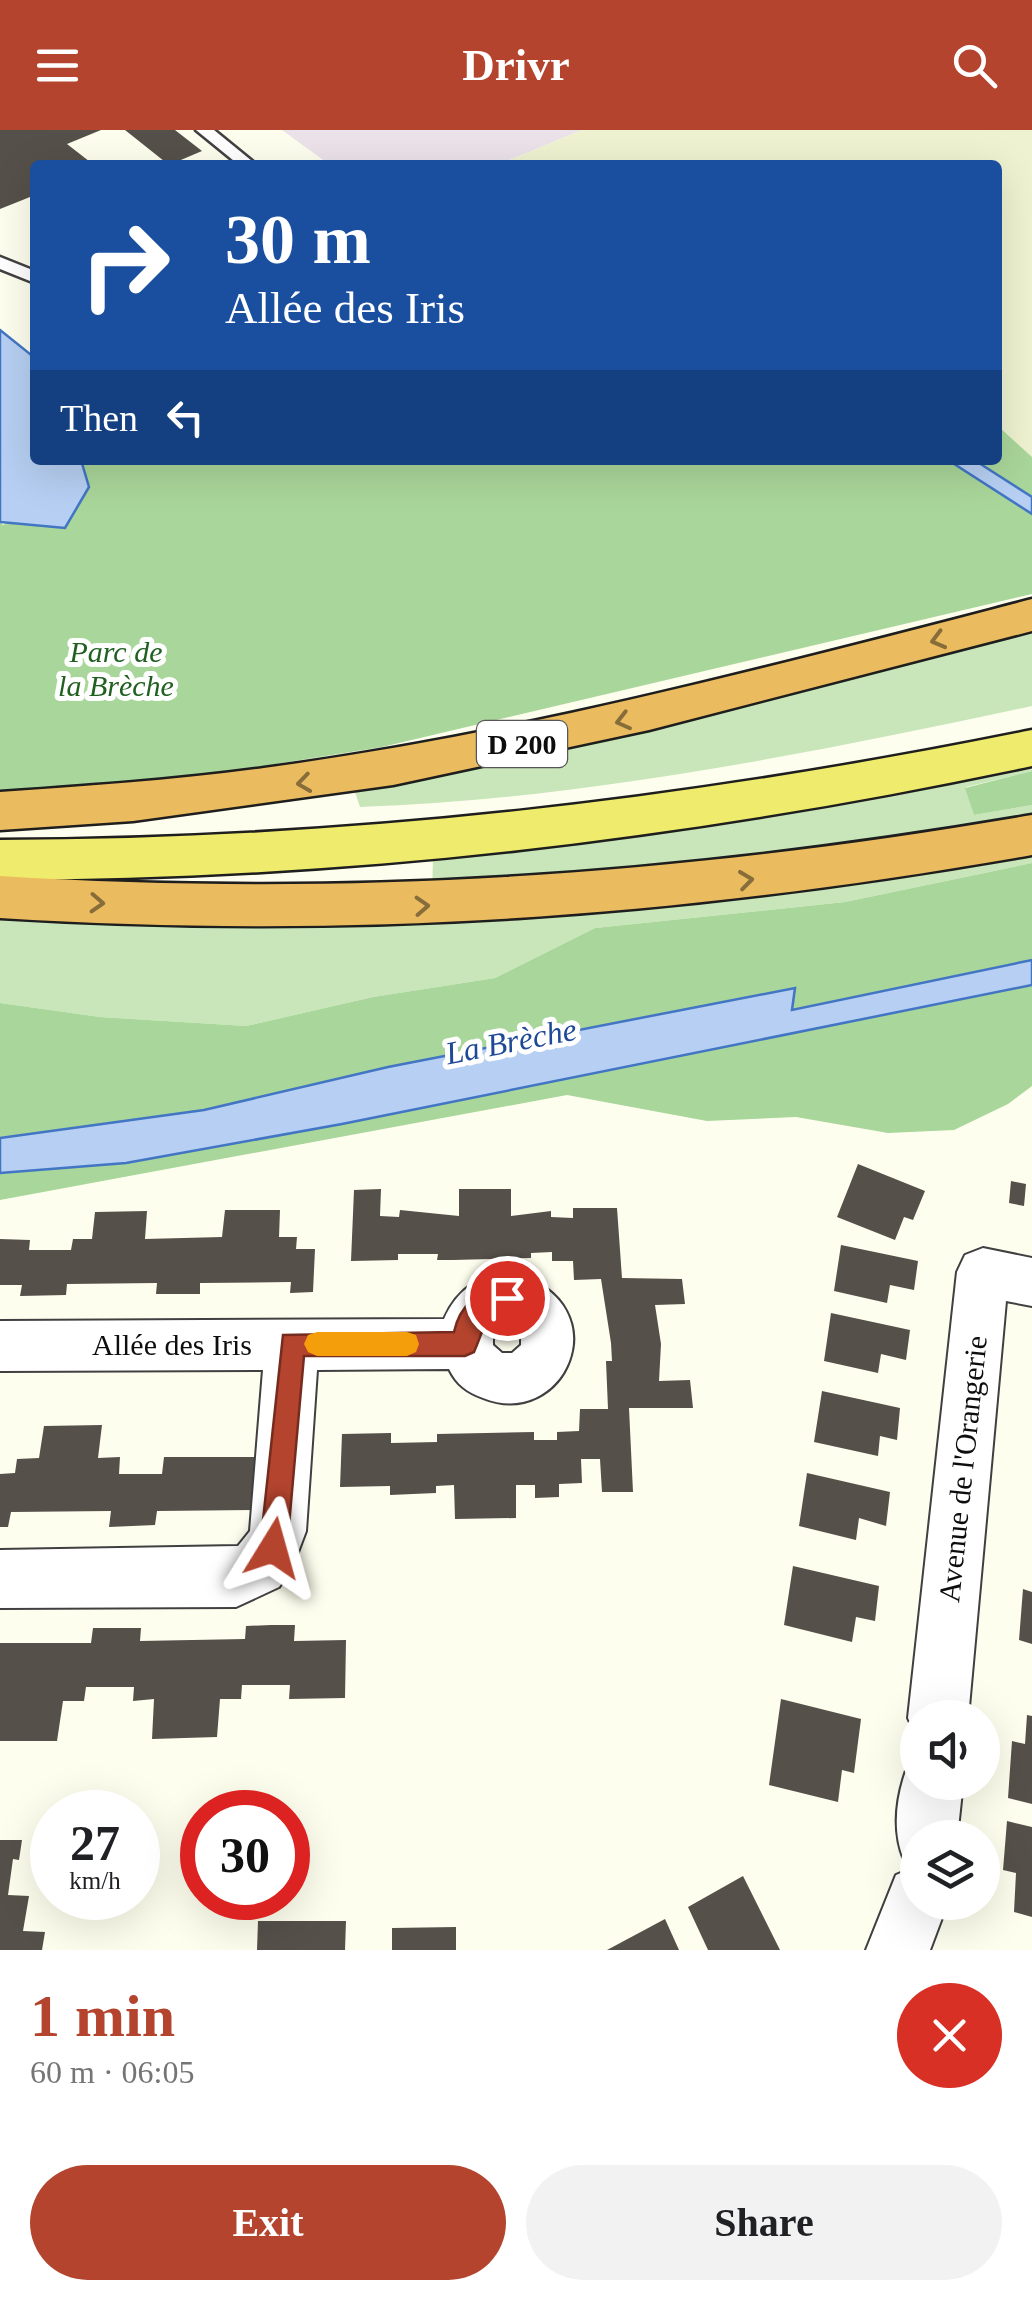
<!DOCTYPE html>
<html lang="en">
<head>
<meta charset="utf-8">
<style>
	body { margin:0; font-family:Georgia,serif; background:#f2f2f2; color:#202124; height:100vh; display:flex; flex-direction:column; font-size:38px; white-space:nowrap }
	* { box-sizing:border-box; margin:0 }
	p { font-size:32px; color:#757577 }
	.icon { flex:none; width:55px; height:55px; fill:none; stroke:currentColor; stroke-width:2; stroke-linecap:round; stroke-linejoin:round }
	.map { position:relative; height:1820px; overflow:hidden }
	.panel { display:flex; flex-direction:column; background:#fff; flex:1 }
	.panel>* { flex:none }
	.top-card { position:absolute; left:30px; top:30px; width:972px; height:305px; border-radius:10px; box-shadow:0 10px 40px #0002; background:#1a4fa0; color:#fff; overflow:hidden }
	.fabs { position:absolute; left:900px; top:1570px; display:grid; gap:20px }
	.fabs a { display:grid; place-items:center; width:100px; height:100px; border-radius:50%; background:#fff; box-shadow:0 10px 40px #0002; font-size:50px }
	.speed { position:absolute; left:30px; top:1660px; display:flex; gap:20px; font-size:50px; font-weight:700; text-align:center }
	.speed>* { display:grid; place-content:center; width:130px; height:130px; border-radius:50%; background:#fff; box-shadow:0 10px 40px #0002; line-height:1 }
	.speed small { font-size:25px; font-weight:400 }
	.speed .limit { border:15px solid #d22; background:#fff; color:#111 }
	.pin { position:absolute; display:grid; place-items:center; width:85px; height:85px; color:#fff; margin:-42px; border:5px solid #fff; border-radius:50%; box-shadow:0 2px 10px #0007 }
	.me { position:absolute; width:110px; margin:-55px; rotate:8deg; stroke-linejoin:round; filter:drop-shadow(0 0 8px #0008) }
	.turn { display:flex; align-items:center; gap:35px; height:210px; padding:0 30px; font-size:45px }
	.turn .icon { width:130px; height:130px; stroke-width:2.5 }
	.turn b { display:block; font-size:70px; line-height:85px }
	.then { display:flex; align-items:center; height:95px; padding:0 30px; background:#0003; gap:20px; font-size:38px }
	.round { display:grid; place-items:center; flex:none; width:105px; height:105px; border-radius:52px; background:#f2f2f2 }
	.head { display:flex; align-items:center; justify-content:space-between; height:170px; padding:0 30px }
	h1 { font-size:60px; font-weight:700; line-height:75px; color:#b4442e }
	.button { display:flex; gap:20px; margin-top:auto; padding:20px 30px }
	.button a { flex:1; height:115px; border-radius:60px; background:#b4442e; color:#fff; font-size:40px; font-weight:700; line-height:115px; text-align:center }
	.button a+a { background:#f2f2f2; color:#202124 }
	header { display:flex; justify-content:space-between; align-items:center; height:130px; padding:0 30px; background:#b4442e; color:#fff; font-size:45px; font-weight:700 }
	.map>svg:first-child { display:block }
	.industrial { fill:#ebe2ea }
	.farmland { fill:#eef2d0 }
	.green { fill:#c8e6ba }
	.forest { fill:#a9d69a }
	.water { fill:#b6cff2; stroke:#4275c4; stroke-width:2.5 }
	.building { fill:#55504a }
	.lines { fill:none; stroke-linecap:round; stroke-linejoin:round }
	.lane-casing { stroke:#404040; stroke-width:5 }
	.street-casing { stroke:#404040; stroke-width:4 }
	.primary-casing { stroke:#1e1e1e; stroke-width:5 }
	.highway-casing { stroke:#1e1e1e; stroke-width:5 }
	.lane { fill:#fff; fill-rule:evenodd }
	.street { fill:#fff; fill-rule:evenodd }
	.primary { fill:#efeb6d; fill-rule:evenodd }
	.highway { fill:#ebbc5f; fill-rule:evenodd }
	.oneway { stroke:#876d3a }
	.route { fill:#b4442e; stroke:#752c1e; stroke-width:2.5 }
	.slow { fill:#f59e0b }
	.labels { text-anchor:middle; stroke-width:10; stroke-linejoin:round; paint-order:stroke }
	.shield { fill:#fff; stroke:#565656; stroke-width:2.5 }
	.shield-label { font-size:28px; font-weight:bold; fill:#0d0d0d }
	.park-label { font-size:30px; font-style:italic; fill:#226022; stroke:#fff }
	.street-label { font-size:30px; fill:#0d0d0d; stroke:#fff }
	.water-label { font-size:32px; font-style:italic; fill:#1f4996; stroke:#fff }
</style>
</head>
<body>
<header><svg class="icon" aria-label="menu" viewBox="0 0 24 24"><path d="M4 6h16M4 12h16M4 18h16"/></svg>Drivr<svg class="icon" aria-label="search" viewBox="0 0 24 24"><circle cx="10" cy="10" r="6"/><path d="M15 15l6 6"/></svg></header>
<div class="map">
<svg width="1032" height="1820" viewBox="0 0 1032 1820">
	<rect width="100%" height="100%" fill="#fefeee"/>
	<!-- industrial -->
	<path class="industrial" d="M282 0H582L498 35H330Z"/>
	<!-- farmland -->
	<path class="farmland" d="M582 0H1032V327L998 296V35H498Z"/>
	<!-- green -->
	<g class="green">
		<path d="M1032 498V576C811 623 586 669 360 677L355 662 360 653Z"/>
		<path d="M1032 623V641L966 657 974 685 1032 675V692L432 764 433 727Z"/>
		<path d="M1032 715V733L845 772 595 798 495 848 373 867 246 896 100 887 0 873V777L83 782Z"/>
	</g>
	<!-- forest -->
	<g class="forest">
		<path d="M998 296 1032 327V464L382 617 157 653 0 660V392L3 395 89 357 81 330H998Z"/>
		<path d="M1032 641V675L974 685 965 658Z"/>
		<path d="M1032 733V956L1008 974 954 1000 888 1003 796 987 707 991 567 965 0 1070V873L100 887 246 896 373 867 495 848 595 798 845 772Z"/>
	</g>
	<!-- water -->
	<g class="water">
		<path d="M0 200 35 228V330H81L89 357 65 398 0 392Z"/>
		<path d="M948 330H974L982 335 1032 367V384Z"/>
		<path d="M1032 830V855L342 994 126 1033 0 1043V1008L204 980 388 937 795 858 792 880Z"/>
	</g>
	<!-- building -->
	<g class="building">
		<path d="M0 0H101L67 14 94 35H35V65L0 79Z"/>
		<path d="M125 0H175L202 21 169 35Z"/>
		<path d="M858 1034 925 1061 913 1090 904 1087 895 1110 837 1087Z"/>
		<path d="M1011 1051 1026 1054 1024 1076 1009 1073Z"/>
		<path d="M381 1059 380 1086 399 1087 400 1080 459 1086V1059H511V1086L551 1081V1087L573 1088V1078H617L622 1148 682 1149 685 1174 655 1175 661 1214 659 1251 690 1250 693 1278H629L633 1362H602L600 1329H581L582 1353 559 1354V1367L535 1368V1355H516V1388L455 1389 454 1355 436 1356V1363L390 1365V1356L340 1357 342 1304 391 1303V1313L437 1312V1304L534 1302V1310H557V1302L579 1301 580 1279H608L606 1231H612L611 1213 601 1149 574 1150 573 1131H552V1122L531 1123V1128L453 1130H437L438 1124H398V1130L351 1131 354 1060Z"/>
		<path d="M225 1080H280L279 1107H297L296 1119H315L313 1162 290 1163 291 1152 200 1153V1164H156L157 1153 67 1154 66 1165 20 1166 22 1155H0V1109L30 1110 29 1120H71L73 1109H92L95 1082 147 1081 145 1109 222 1107Z"/>
		<path d="M841 1115 918 1131 914 1160 890 1155 887 1173 834 1161Z"/>
		<path d="M831 1183 910 1200 906 1230 881 1224 878 1243 824 1231Z"/>
		<path d="M822 1261 900 1278 897 1310 880 1306 878 1326 814 1312Z"/>
		<path d="M102 1295 98 1328 120 1327 119 1344H162L164 1327H256L253 1380 157 1381 155 1395 109 1397 111 1381 11 1382 8 1397H0V1344L15 1343 17 1329 39 1328 44 1296Z"/>
		<path d="M807 1343 890 1362 886 1396 859 1388 856 1410 799 1396Z"/>
		<path d="M793 1436 879 1456 875 1491 856 1487 852 1512 784 1495Z"/>
		<path d="M1023 1459 1032 1462V1514L1019 1510Z"/>
		<path d="M271 1495H295L294 1511 346 1510 345 1568 289 1569 290 1555H242L241 1569H220L217 1607 152 1609 154 1569 133 1571 134 1557H86L84 1571H63L57 1611H0V1513H91L93 1498H141L140 1511 245 1509 246 1496Z"/>
		<path d="M781 1569 861 1589 854 1643 842 1640 838 1672 769 1655Z"/>
		<path d="M1027 1585 1032 1586V1674L1008 1668 1012 1611 1025 1614Z"/>
		<path d="M1007 1691 1032 1697V1787L1014 1782 1016 1743 1003 1740Z"/>
		<path d="M0 1710H22L19 1730 13 1729 8 1765 29 1766 23 1801 45 1802 42 1820H0Z"/>
		<path d="M743 1746 780 1820H708L688 1777Z"/>
		<path d="M665 1789 679 1820H607Z"/>
		<path d="M258 1791H346L345 1820H257Z"/>
		<path d="M456 1797V1820H392V1798Z"/>
	</g>
	<g class="lines">
		<defs>
			<g id="lane">
				<path d="M196 0H214L257 35H239Z"/>
				<path d="M0 127 35 141V153L0 139Z"/>
			</g>
			<g id="street">
				<path d="M983 1118 1032 1128V1176L1006 1171 968 1588H918V1610L908 1588 957 1142 965 1125Z"/>
				<path d="M515 1144C621 1175 565 1301 483 1268 467 1262 457 1255 449 1239L317 1240 306 1401 292 1438 279 1457 236 1477 0 1478V1420L238 1416 250 1401 263 1240 0 1241V1191L444 1189C457 1160 481 1141 515 1144ZM502 1191H512L521 1200V1215L512 1223H502L493 1215V1200Z"/>
				<path d="M918 1627V1652H963L957 1708H918V1772H948L930 1820H866L896 1745 917 1736 904 1730C891 1698 897 1662 910 1630Z"/>
			</g>
			<path id="primary" d="M1032 600V636C688 709 352 749 0 750V710C352 709 688 670 1032 600Z"/>
			<g id="highway">
				<path d="M1032 469V501L649 600 393 655 133 691 0 700V662C88 656 176 650 264 638 524 603 778 535 1032 469Z"/>
				<path d="M1032 685V725C679 787 358 810 0 788V746C354 768 682 745 1032 685Z"/>
			</g>
		</defs>
		<!-- lane casing -->
		<use href="#lane" class="lane-casing"/>
		<!-- street casing -->
		<use href="#street" class="street-casing"/>
		<!-- primary casing -->
		<use href="#primary" class="primary-casing"/>
		<!-- highway casing -->
		<use href="#highway" class="highway-casing"/>
		<!-- lane -->
		<use href="#lane" class="lane"/>
		<!-- street -->
		<use href="#street" class="street"/>
		<!-- primary -->
		<use href="#primary" class="primary"/>
		<!-- highway -->
		<use href="#highway" class="highway"/>
	</g>
	<!-- one-way arrows -->
	<defs><path id="oneway-chevron" d="M-2-3.5L2.5 0L-2 3.5" fill="none" stroke-width="1.6" stroke-linecap="round" stroke-linejoin="round" transform="scale(2.5)"/></defs>
	<g class="oneway">
		<use href="#oneway-chevron" transform="translate(938 510) rotate(165)"/>
		<use href="#oneway-chevron" transform="translate(623 591) rotate(166)"/>
		<use href="#oneway-chevron" transform="translate(304 653) rotate(172)"/>
		<use href="#oneway-chevron" transform="translate(746 750) rotate(-7)"/>
		<use href="#oneway-chevron" transform="translate(97 773) rotate(3)"/>
		<use href="#oneway-chevron" transform="translate(422 776) rotate(-3)"/>
	</g>
	<!-- route -->
	<path class="route" d="M507 1156 516 1160 520 1168 516 1176C480 1190 488 1190 474 1222L465 1226H304L287 1418 283 1428 273 1432 264 1428 260 1418 283 1205 454 1202C460 1174 479 1160 507 1156Z"/>
	<!-- slow -->
	<path class="slow" d="M317 1202H407L416 1205 419 1214 416 1222 407 1226H317L308 1222 304 1214 308 1205Z"/>
	<g class="labels">
		<!-- shield labels -->
		<rect class="shield" x="477" y="591" width="90" height="46" rx="8"/>
		<g class="shield-label">
			<text x="522" y="624">D 200</text>
		</g>
		<!-- park labels -->
		<g class="park-label">
			<text x="116" y="532">Parc de<tspan x="116" dy="34">la Brèche</tspan></text>
		</g>
		<!-- street labels -->
		<g class="street-label">
			<text x="172" y="1225">Allée des Iris</text>
			<text transform="translate(963 1339) rotate(-84)" y="10">Avenue de l'Orangerie</text>
		</g>
		<!-- water labels -->
		<g class="water-label">
			<text transform="translate(511 911) rotate(-11)" y="11">La Brèche</text>
		</g>
	</g>
</svg>
<div class="fabs">
<a><svg class="icon" aria-label="sound" viewBox="0 0 24 24"><path d="M4 9h4l5-4v14l-5-4H4zM17 9q2 3 0 6"/></svg></a>
<a><svg class="icon" aria-label="layers" viewBox="0 0 24 24"><path d="M12 4l9 5-9 5-9-5zM3 14l9 5 9-5"/></svg></a>
</div>
<div class="speed"><div>27<small>km/h</small></div><div class="limit">30</div></div>
<div class="pin" style="left:507px;top:1168px;background:#d93025"><svg class="icon" aria-label="arrive" viewBox="0 0 24 24"><path d="M6 21V4h12l-3 4 3 4H6"/></svg></div>
<svg class="me" style="left:273px;top:1418px" viewBox="-20 -20 40 40"><path d="M0-17L14 15 0 8-14 15z" fill="#b4442e" stroke="#fff" stroke-width="4"/></svg>
<div class="top-card">
<div class="turn"><svg class="icon" aria-label="right" viewBox="0 0 24 24"><path d="M7 20v-9h11M14 6l5 5-5 5"/></svg><div><b>30 m</b>Allée des Iris</div></div>
<div class="then">Then<svg class="icon" aria-label="left" viewBox="0 0 24 24"><path d="M17 20v-9H6M10 6l-5 5 5 5"/></svg></div>
</div>
</div>
<section class="panel">
<div class="head"><div><h1>1 min</h1><p>60 m · 06:05</p></div><a class="round" style="background:#d93025;color:#fff"><svg class="icon" aria-label="close" viewBox="0 0 24 24"><path d="M6 6l12 12M18 6L6 18"/></svg></a></div>
<div class="button"><a>Exit</a><a>Share</a></div>
</section>
</body>
</html>
